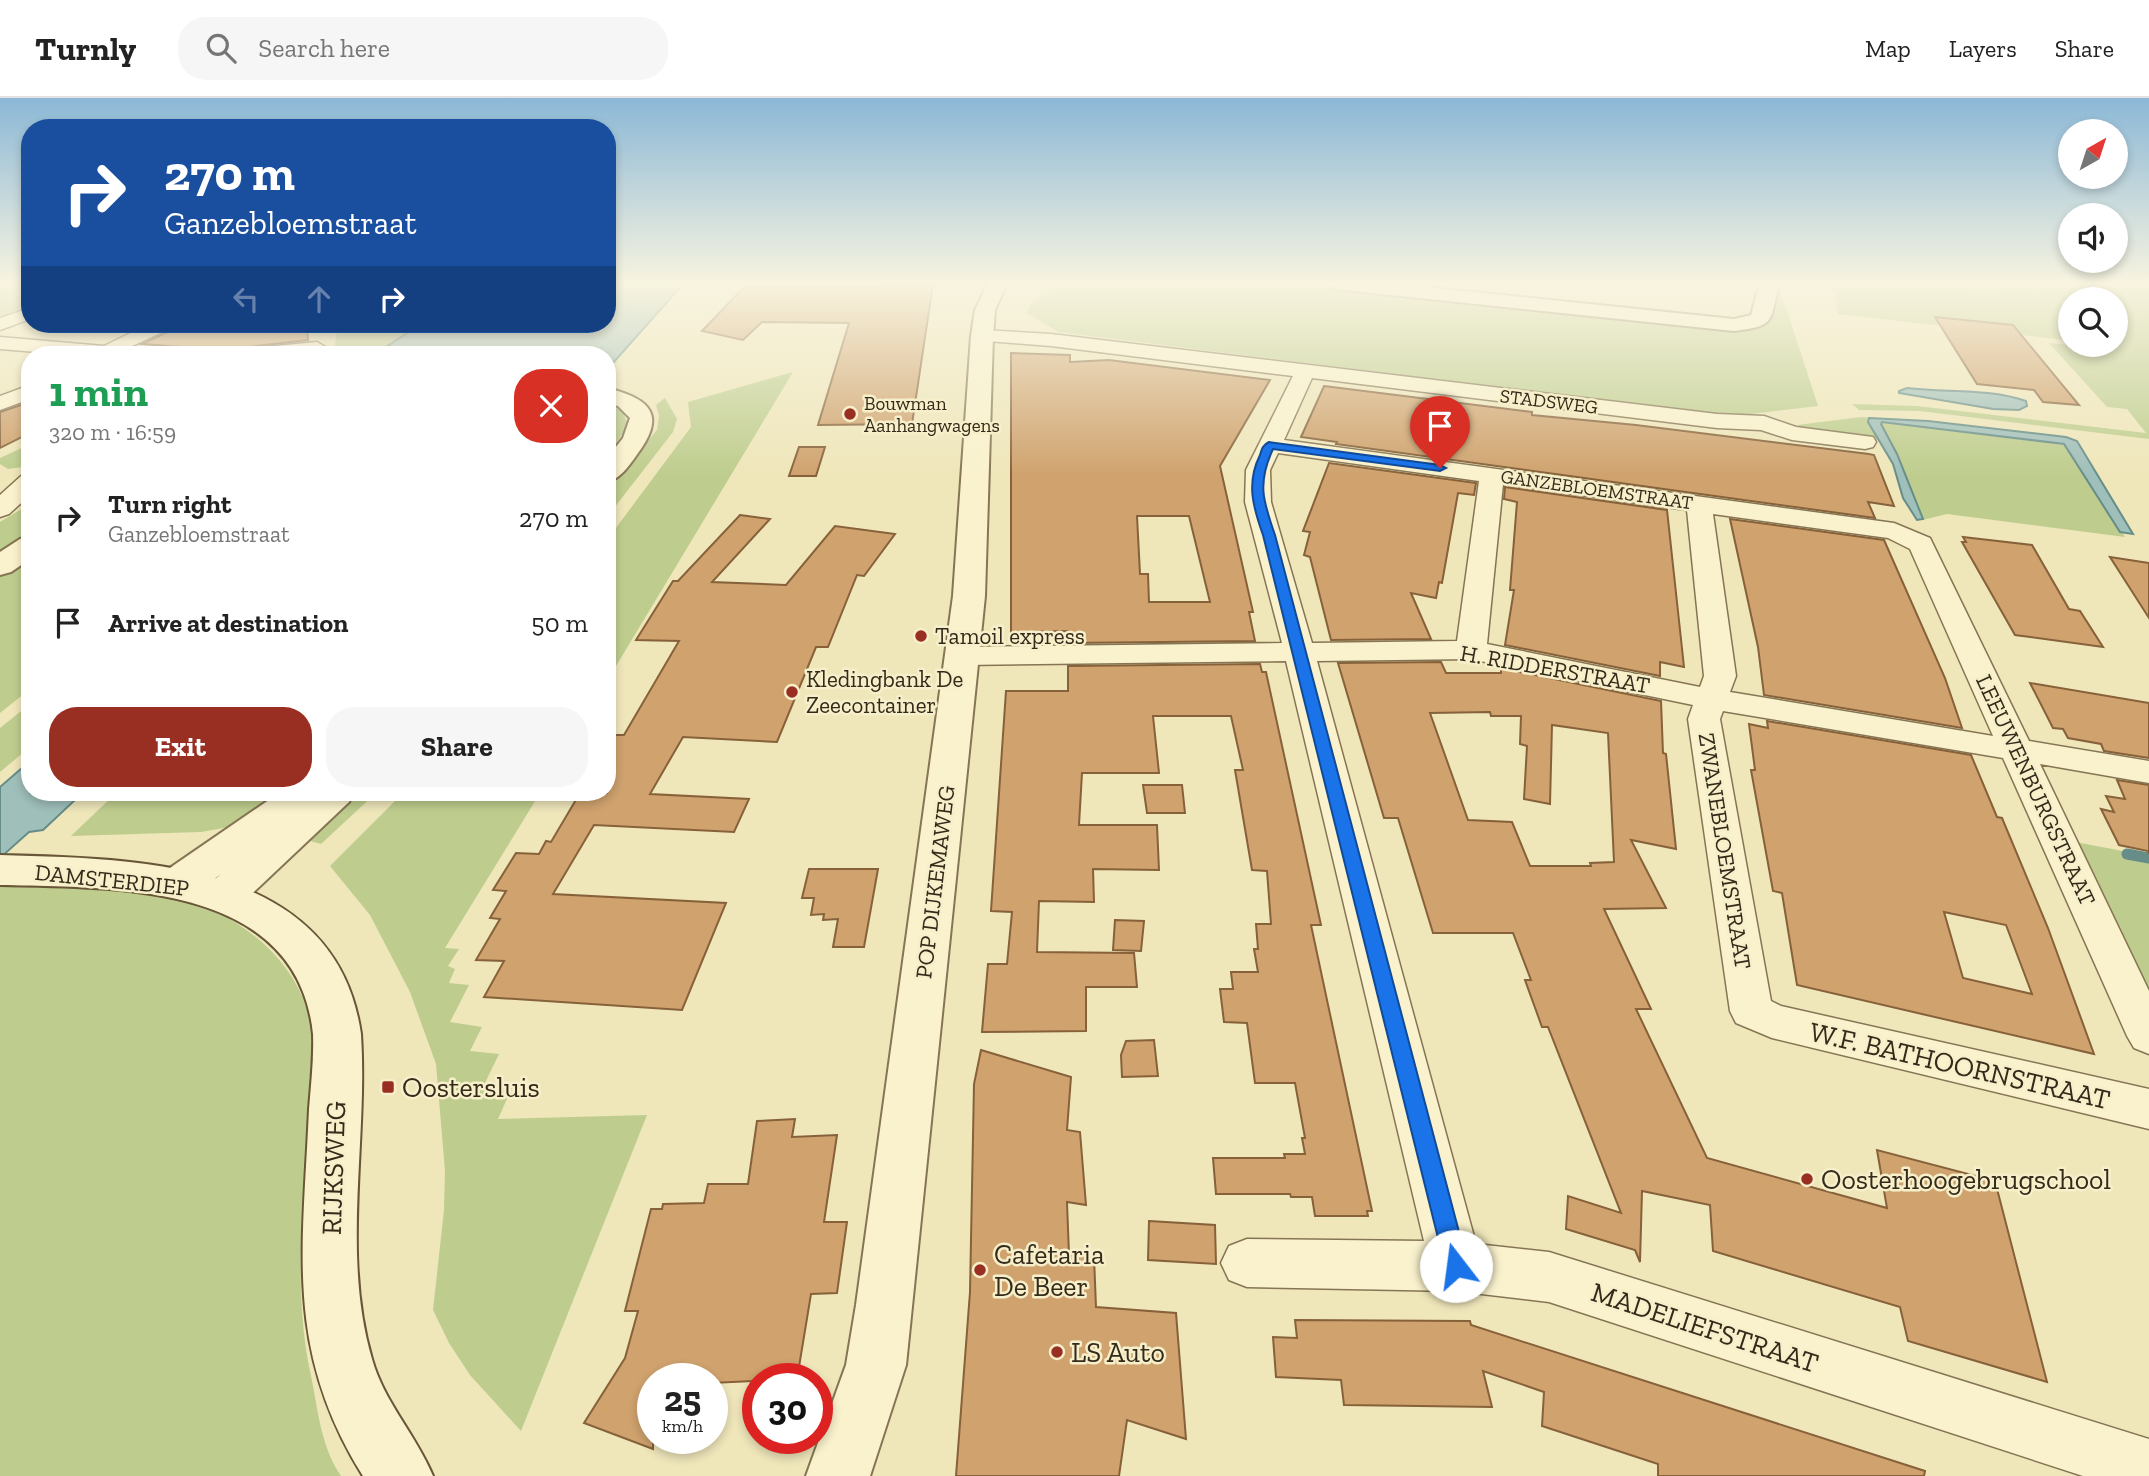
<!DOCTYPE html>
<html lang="en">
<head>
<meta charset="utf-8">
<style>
	body { margin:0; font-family:"Zilla Slab",serif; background:#f6f6f6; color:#222; height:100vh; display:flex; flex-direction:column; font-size:26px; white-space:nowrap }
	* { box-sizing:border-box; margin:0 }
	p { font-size:23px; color:#767676 }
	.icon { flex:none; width:38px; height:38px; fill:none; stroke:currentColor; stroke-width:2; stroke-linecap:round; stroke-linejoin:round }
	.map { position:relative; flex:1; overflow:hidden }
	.sheet { position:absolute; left:21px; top:248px; width:595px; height:455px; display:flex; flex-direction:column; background:#fff; border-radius:28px; box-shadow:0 4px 10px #0003 }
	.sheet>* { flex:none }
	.top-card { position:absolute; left:21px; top:21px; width:595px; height:214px; border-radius:28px; box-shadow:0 4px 10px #0003; background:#1a4fa0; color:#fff; overflow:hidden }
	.needle { width:46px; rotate:39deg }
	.tools { position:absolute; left:2058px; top:21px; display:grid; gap:14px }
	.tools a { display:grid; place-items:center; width:70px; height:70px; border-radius:50%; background:#fff; box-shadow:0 4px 10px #0003; font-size:35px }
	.speed { position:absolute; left:637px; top:1265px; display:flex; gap:14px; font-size:35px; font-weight:700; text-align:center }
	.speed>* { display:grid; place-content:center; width:91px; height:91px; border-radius:50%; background:#fff; box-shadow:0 4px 10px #0003; line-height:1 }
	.speed small { font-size:18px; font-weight:400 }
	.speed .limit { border:10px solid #d22; background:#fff; color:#111 }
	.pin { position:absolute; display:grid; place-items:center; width:60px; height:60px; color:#fff; margin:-72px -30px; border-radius:50% 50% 50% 0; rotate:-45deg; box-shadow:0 0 7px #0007 }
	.pin .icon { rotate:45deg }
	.me { position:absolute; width:77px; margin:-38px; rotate:345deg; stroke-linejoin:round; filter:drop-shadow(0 0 5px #0008) }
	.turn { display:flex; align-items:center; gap:24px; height:147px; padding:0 28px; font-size:32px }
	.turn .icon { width:91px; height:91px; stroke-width:2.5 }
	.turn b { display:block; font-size:49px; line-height:60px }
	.lanes { display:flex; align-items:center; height:66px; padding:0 28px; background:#0003; justify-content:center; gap:35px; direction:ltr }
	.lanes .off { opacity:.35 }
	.round { display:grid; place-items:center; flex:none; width:74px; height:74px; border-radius:28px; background:#f6f6f6 }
	.overview { display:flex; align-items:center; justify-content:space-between; height:119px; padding:0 28px }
	h1 { font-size:42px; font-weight:800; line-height:52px; color:#1e9e55 }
	.cta { display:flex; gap:14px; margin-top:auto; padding:14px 28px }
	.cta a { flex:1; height:80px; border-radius:28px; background:#982f22; color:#fff; font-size:28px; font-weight:800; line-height:80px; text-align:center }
	.cta a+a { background:#f6f6f6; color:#222 }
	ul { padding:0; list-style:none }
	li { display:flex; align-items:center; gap:21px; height:105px; padding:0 28px }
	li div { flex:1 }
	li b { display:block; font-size:26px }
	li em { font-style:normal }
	header { display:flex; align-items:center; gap:42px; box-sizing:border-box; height:98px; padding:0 35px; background:#fff; border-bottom:2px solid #e0e0e0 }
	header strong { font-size:33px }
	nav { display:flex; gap:38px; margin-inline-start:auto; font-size:24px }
	.search { width:490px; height:63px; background:#f6f6f6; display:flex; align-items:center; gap:18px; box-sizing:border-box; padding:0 24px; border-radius:28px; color:#767676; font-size:26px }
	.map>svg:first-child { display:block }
	.green { fill:#becd8e; fill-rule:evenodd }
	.water { fill:#9fbfba; stroke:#668d88; stroke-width:2 }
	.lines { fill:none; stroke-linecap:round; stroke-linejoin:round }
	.stream { stroke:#668d88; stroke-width:11 }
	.building { fill:#cfa26e; stroke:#866139; stroke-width:2; fill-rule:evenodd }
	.minor-casing { stroke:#867554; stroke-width:3 }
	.tertiary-casing { stroke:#867554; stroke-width:4 }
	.secondary-casing { stroke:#685637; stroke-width:4 }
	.minor { fill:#faf2cd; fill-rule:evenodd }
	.tertiary { fill:#faf2cd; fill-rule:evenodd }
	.secondary { fill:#faf2cd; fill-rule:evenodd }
	.route { fill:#1a73e8; stroke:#114b97; stroke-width:2 }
	.poi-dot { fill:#982f22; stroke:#f6efca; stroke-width:2.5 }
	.labels { text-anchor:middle; stroke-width:5; stroke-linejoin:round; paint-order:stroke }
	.far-street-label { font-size:19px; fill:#342a1a; stroke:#f6efca }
	.far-poi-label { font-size:19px; fill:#342a1a; stroke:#f6efca; text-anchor:start }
	.poi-label { font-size:23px; fill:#342a1a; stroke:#f6efca; text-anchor:start }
	.street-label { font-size:23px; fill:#342a1a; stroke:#f6efca }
	.near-street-label { font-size:28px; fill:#342a1a; stroke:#f6efca }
	.near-poi-label { font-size:28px; fill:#342a1a; stroke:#f6efca; text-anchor:start }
</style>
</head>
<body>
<header>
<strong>Turnly</strong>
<div class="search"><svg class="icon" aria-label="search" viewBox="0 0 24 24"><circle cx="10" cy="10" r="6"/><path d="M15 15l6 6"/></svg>Search here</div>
<nav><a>Map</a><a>Layers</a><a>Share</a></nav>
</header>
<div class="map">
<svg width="2149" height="1378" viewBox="0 0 2149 1378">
	<rect width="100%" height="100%" fill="#efe6ba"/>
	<!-- green -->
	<g class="green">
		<path d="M0 185H30V209L0 221Z"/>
		<path d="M1067 185H1317L1752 227 1768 224 1776 212 1780 191 1818 308 1735 318 1721 317 1058 234 1027 215C1032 197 1051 191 1067 185Z"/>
		<path d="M1829 185H1908L1995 192 1993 189 1952 185H2149V341L1920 313 1859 312 1852 306 1917 308 2146 335 2127 311 2107 309 2049 245 2068 247 2065 242 1838 216 1836 199ZM2070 201H2116V247H2070Z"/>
		<path d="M346 226H421L384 251 427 257H336C335 245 333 233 346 226Z"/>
		<path d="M793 274 607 583V442L691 329 688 304Z"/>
		<path d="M665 300 677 321 673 334 607 419V392L657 332 659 317 656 307Z"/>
		<path d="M607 305 622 313 628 326 607 361Z"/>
		<path d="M1861 319 1874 320H1869L1868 324 1878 342 1810 333 1797 327Z"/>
		<path d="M1882 324 2064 347 2125 439 1947 416 1922 422 1897 356 1881 326Z"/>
		<path d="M30 346V368L8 371 0 366V360Z"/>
		<path d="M30 406V437L0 458V424Z"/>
		<path d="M30 458V591L0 615V478Z"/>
		<path d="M30 606V649L0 674V630Z"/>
		<path d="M116 695H293L251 725 201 734 71 738Z"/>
		<path d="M348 695H376L321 746 299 740Z"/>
		<path d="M403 695H540L445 850 459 851 448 868 455 871 449 885 469 887 450 924 482 929 470 953 499 956 484 987 514 985 498 1021 647 1017 521 1333 470 1277 449 1245 433 1212 444 1112 445 1073 436 966 410 894 370 817 330 768Z"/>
		<path d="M2070 743 2149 758V906Z"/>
		<path d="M0 786C46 787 92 786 138 791 215 799 297 849 312 930 319 970 311 1016 307 1057 301 1129 295 1206 311 1278 318 1312 321 1349 341 1378H0Z"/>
	</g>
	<!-- water -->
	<g class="water">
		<path d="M607 185H684L613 265H607V257H431L383 251 421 226H607Z"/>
		<path d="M1907 290C1947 295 1987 290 2026 303L2027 308 2019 312 1993 311 1899 295V293Z"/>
		<path d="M1869 320 1928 323 2066 339 2077 343 2133 436 2120 434 2064 346 1882 324 1881 326 1897 356 1923 421 1917 422 1903 400 1893 366 1868 324Z"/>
		<path d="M30 663V695H71L75 696 71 701H76L43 732 29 734 0 760V689Z"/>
	</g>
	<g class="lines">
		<!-- stream -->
		<path class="stream" d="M2127 756 2149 760"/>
	</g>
	<!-- building -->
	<g class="building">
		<path d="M748 185 933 186 912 326 818 327 849 225 762 224 743 242 702 233Z"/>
		<path d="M1935 219 2013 227 2079 307 2043 304 2034 292 1977 286Z"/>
		<path d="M176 226H307L308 242 198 255 193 254 196 250 142 246 172 232Z"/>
		<path d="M1011 255 1070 257V264L1109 262 1270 282 1220 368 1253 514H1249L1255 543 1069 545V533L1011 534ZM1137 418H1189L1210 504H1149L1148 476H1140Z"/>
		<path d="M1324 288 1532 314V317L1636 327 1869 356 1874 357 1894 408 1868 404 1875 420 1336 346 1337 344 1301 339Z"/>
		<path d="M30 304V335L0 350V314Z"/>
		<path d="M799 349H825L816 378H789Z"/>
		<path d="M1329 365 1476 385 1474 397 1458 395 1442 485 1439 484 1436 500 1411 495 1431 541 1331 542 1310 459 1304 457 1310 434 1303 433Z"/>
		<path d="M1505 389 1667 412 1684 569 1660 564V578L1505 547 1514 492H1510L1517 404 1504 401Z"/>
		<path d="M740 417 770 421 712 484 786 487 835 428 895 436 864 478 857 477 828 549H816L777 644 683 639 650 696 749 701 734 734 594 727 553 796 726 805 682 912 484 899 504 863 476 862 500 821 490 820 506 793 493 792 516 755 539 756 546 743 551 744 580 695H607V637H624L679 543 636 542 673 483H678Z"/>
		<path d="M1730 421 1884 442 1945 580 1962 630 1764 597 1758 549Z"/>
		<path d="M1963 439 2032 447 2069 511 2080 513 2103 549 2015 537 1962 444H1966Z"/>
		<path d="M2110 459 2149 465V520Z"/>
		<path d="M1441 564 1446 575H1501V570L1661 603 1663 655 1666 656 1676 751 1631 742 1666 810 1604 811 1651 911H1636L1707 1060 1887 1110 1877 1052 1995 1083 2047 1284 1908 1243 1900 1209 1713 1153 1710 1107 1642 1093 1640 1164 1635 1152 1566 1131 1568 1098 1621 1115 1548 929H1542L1525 882H1531L1513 835H1433L1398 720H1384L1338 565ZM1490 614 1491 618H1521L1520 646 1527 648 1524 701 1550 706 1552 627 1608 635 1614 764 1590 765 1591 768H1530L1512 724 1468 722 1430 615Z"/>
		<path d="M1260 566 1262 574H1266L1321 827H1311L1372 1113H1367L1368 1118H1315L1312 1099H1291L1290 1096H1216L1213 1060H1285L1284 1056H1305L1302 1040H1305L1295 985H1255L1247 925 1224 924 1220 891H1233L1231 874H1258L1254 851H1258L1256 826H1271L1267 773 1252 772 1235 672H1243L1231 618H1153L1159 675H1082L1079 727H1157L1159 772 1093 771 1094 804 1039 803 1037 854 1134 855 1137 889H1086V933L982 934 988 866H1007L1012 814 991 813 1006 593H1068V568Z"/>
		<path d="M2030 585 2149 605V660L2104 653 2101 646 2068 640 2063 631 2053 630Z"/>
		<path d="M1767 623 1971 657 1997 719 2002 720 2048 830 2094 956 1797 887 1782 795 1773 793 1751 672H1755L1749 626 1768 630ZM1944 814 2006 827 2032 896 1963 880Z"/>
		<path d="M2117 682 2149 687V756L2148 753 2119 747 2101 711 2114 714 2106 698 2125 701Z"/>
		<path d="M1143 687H1182L1185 715H1147Z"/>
		<path d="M809 771H878L864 849H833L838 821 823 822 824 816 811 817 814 800H802Z"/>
		<path d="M1115 822 1144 823 1141 853 1113 852Z"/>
		<path d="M1154 942 1158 978 1122 979 1121 957 1126 943Z"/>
		<path d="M981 952 1071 979 1067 1032 1080 1034 1086 1107 1067 1104 1069 1157 1094 1159 1096 1209 1176 1215 1186 1341 1127 1322 1119 1378H956L970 1194 974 986Z"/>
		<path d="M795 1021 792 1039 837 1037 824 1124H847L837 1195 811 1196 797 1281 712 1285V1281H653V1351L584 1325 625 1260 638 1213H625L651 1111H662L663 1106 704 1105 708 1086H748L757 1023Z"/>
		<path d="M1149 1123 1215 1127 1216 1166 1148 1162Z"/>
		<path d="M1295 1222 1470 1223 1471 1227 1925 1373 1924 1378H1658V1366L1542 1328 1544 1294 1483 1273 1492 1309 1344 1307 1341 1282 1276 1279 1273 1239 1297 1240Z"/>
	</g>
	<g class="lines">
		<defs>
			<g id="minor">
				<path d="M30 210V221L0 232V220Z"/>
				<path d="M149 226H173L171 230 128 250 147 253 150 257H74L0 251V239L104 248Z"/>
				<path d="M982 232 1051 236 1717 316 1764 318 1796 329 1873 339 1876 344 1873 349 1865 351 1792 342 1761 332 1717 330 1312 280 1284 342 1894 425 1930 440 2029 643 2149 663V685L2040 666 2149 893V956L2134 950 2127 938 2003 660 1723 613 1720 621 1771 903 1781 908 2149 991V1031L1772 940 1736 925 1730 913 1688 621 1693 607 1471 561 1317 563 1476 1146 1549 1154 2149 1341V1378H2083L1549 1204 1456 1193 1247 1189 1229 1182 1221 1165 1229 1148 1247 1141 1424 1143 1286 563 962 567 951 564 947 558 951 552 962 549 1282 545 1245 404 1246 372 1293 278 1051 248 975 242 972 238ZM1278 355 1479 383 1457 543 1312 545 1271 404 1270 372ZM1503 386 1687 412 1704 578 1700 589 1487 546ZM1713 416 1888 440 1910 451 1993 638 1730 594 1736 578Z"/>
				<path d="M317 244 327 250 324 254 303 257H233L236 253 243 251Z"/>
				<path d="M30 287V301L0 312V298Z"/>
				<path d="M30 376V397L9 416 0 419V397L21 378Z"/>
			</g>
			<g id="tertiary">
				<path d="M988 185H1007L995 212 993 238 985 498 906 1267 870 1378H806L846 1267 856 1207 953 498 971 238 975 212Z"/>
				<path d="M1324 185H1386L1734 221 1751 217 1760 185H1779C1770 224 1776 228 1734 233L1334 191Z"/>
				<path d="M607 290C652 301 667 318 636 358 628 369 620 381 607 384V360L623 340 630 320 618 308 607 305Z"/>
				<path d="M30 438V461L11 474 0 477V454L20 441Z"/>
				<path d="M279 695H354L349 704 238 809 223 813 208 809 202 798 208 787 221 776C200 791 191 803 164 796L158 785 164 774Z"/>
			</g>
			<path id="secondary" d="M0 757C136 761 336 761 361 936 368 1043 341 1156 372 1261 384 1304 416 1337 433 1378H363C284 1252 303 1151 309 1011 311 986 314 961 313 936 297 783 114 790 0 787Z"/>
		</defs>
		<!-- minor casing -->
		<use href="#minor" class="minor-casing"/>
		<!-- tertiary casing -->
		<use href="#tertiary" class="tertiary-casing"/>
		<!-- secondary casing -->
		<use href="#secondary" class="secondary-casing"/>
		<!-- minor -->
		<use href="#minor" class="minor"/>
		<!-- tertiary -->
		<use href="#tertiary" class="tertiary"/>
		<!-- secondary -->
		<use href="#secondary" class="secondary"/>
	</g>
	<!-- sky -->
	<linearGradient id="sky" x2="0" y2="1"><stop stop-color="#8bb8d6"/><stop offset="0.49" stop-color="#f8f4e0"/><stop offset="1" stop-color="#f8f4e0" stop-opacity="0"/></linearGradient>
	<rect width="2149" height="378" fill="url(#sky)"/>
	<!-- route -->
	<path class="route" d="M1269 344 1440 367 1446 370 1440 373 1273 351C1257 385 1263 403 1275 437L1468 1168 1465 1176 1456 1180 1448 1176 1445 1168 1263 437C1253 409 1246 385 1260 357 1262 350 1263 347 1269 344Z"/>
	<!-- markers -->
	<g class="poi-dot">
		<circle cx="850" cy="316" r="7"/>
		<circle cx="921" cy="538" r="7"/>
		<circle cx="792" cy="594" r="7"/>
		<rect x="381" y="982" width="14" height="14" rx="3.5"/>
		<circle cx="1807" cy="1081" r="7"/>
		<circle cx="980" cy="1172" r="7"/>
		<circle cx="1057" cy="1254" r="7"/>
	</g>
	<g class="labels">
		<!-- far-street labels -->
		<g class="far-street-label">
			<text transform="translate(1549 303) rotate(7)" y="7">STADSWEG</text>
			<text transform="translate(1597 391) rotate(8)" y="7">GANZEBLOEMSTRAAT</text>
		</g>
		<!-- far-poi labels -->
		<g class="far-poi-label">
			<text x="864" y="312">Bouwman<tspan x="864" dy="22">Aanhangwagens</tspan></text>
		</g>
		<!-- poi labels -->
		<g class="poi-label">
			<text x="935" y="546">Tamoil express</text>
			<text x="806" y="589">Kledingbank De<tspan x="806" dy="26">Zeecontainer</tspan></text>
		</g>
		<!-- street labels -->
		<g class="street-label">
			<text transform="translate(1555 571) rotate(10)" y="8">H. RIDDERSTRAAT</text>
			<text transform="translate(2036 692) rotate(65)" y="8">LEEUWENBURGSTRAAT</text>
			<text transform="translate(1725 753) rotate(81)" y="8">ZWANEBLOEMSTRAAT</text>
			<text transform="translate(112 782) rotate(6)" y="8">DAMSTERDIEP</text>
			<text transform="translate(935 784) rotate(-83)" y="8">POP DIJKEMAWEG</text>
		</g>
		<!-- near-street labels -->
		<g class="near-street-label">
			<text transform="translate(1960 967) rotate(13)" y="10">W.F. BATHOORNSTRAAT</text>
			<text transform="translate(333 1070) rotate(-88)" y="10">RIJKSWEG</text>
			<text transform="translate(1705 1229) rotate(18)" y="10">MADELIEFSTRAAT</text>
		</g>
		<!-- near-poi labels -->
		<g class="near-poi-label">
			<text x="402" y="999">Oostersluis</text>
			<text x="1821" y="1091">Oosterhoogebrugschool</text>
			<text x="994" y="1166">Cafetaria<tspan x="994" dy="32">De Beer</tspan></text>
			<text x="1071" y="1264">LS Auto</text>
		</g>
	</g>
</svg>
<div class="tools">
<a><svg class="needle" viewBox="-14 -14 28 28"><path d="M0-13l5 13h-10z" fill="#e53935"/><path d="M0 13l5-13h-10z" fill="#767676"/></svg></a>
<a><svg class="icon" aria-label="sound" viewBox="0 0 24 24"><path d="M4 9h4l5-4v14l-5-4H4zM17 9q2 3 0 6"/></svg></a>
<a><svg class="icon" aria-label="search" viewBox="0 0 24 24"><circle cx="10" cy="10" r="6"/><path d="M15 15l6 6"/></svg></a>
</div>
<div class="speed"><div>25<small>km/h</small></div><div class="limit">30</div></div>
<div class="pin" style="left:1440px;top:370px;background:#d93025"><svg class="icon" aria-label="arrive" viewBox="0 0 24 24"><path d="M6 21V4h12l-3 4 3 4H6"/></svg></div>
<svg class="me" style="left:1456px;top:1168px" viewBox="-20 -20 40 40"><circle r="19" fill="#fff"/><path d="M0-13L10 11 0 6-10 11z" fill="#1a73e8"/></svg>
<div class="top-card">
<div class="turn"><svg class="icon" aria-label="right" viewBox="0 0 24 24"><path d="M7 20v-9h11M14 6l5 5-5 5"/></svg><div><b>270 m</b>Ganzebloemstraat</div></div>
<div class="lanes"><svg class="icon off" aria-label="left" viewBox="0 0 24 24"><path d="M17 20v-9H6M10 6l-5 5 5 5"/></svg><svg class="icon off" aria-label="ahead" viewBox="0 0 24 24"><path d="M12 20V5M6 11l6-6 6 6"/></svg><svg class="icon" aria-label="right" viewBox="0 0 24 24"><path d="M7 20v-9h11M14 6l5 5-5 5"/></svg></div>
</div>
<section class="sheet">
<div class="overview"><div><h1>1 min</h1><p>320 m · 16:59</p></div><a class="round" style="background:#d93025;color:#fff"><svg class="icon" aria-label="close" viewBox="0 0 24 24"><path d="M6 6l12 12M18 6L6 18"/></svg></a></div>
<ul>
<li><svg class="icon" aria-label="right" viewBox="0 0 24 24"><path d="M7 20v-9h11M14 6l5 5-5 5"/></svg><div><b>Turn right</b><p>Ganzebloemstraat</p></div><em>270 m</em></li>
<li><svg class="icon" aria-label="arrive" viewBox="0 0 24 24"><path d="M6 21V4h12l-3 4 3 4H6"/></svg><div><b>Arrive at destination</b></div><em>50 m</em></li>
</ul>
<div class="cta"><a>Exit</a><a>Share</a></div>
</section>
</div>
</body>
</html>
